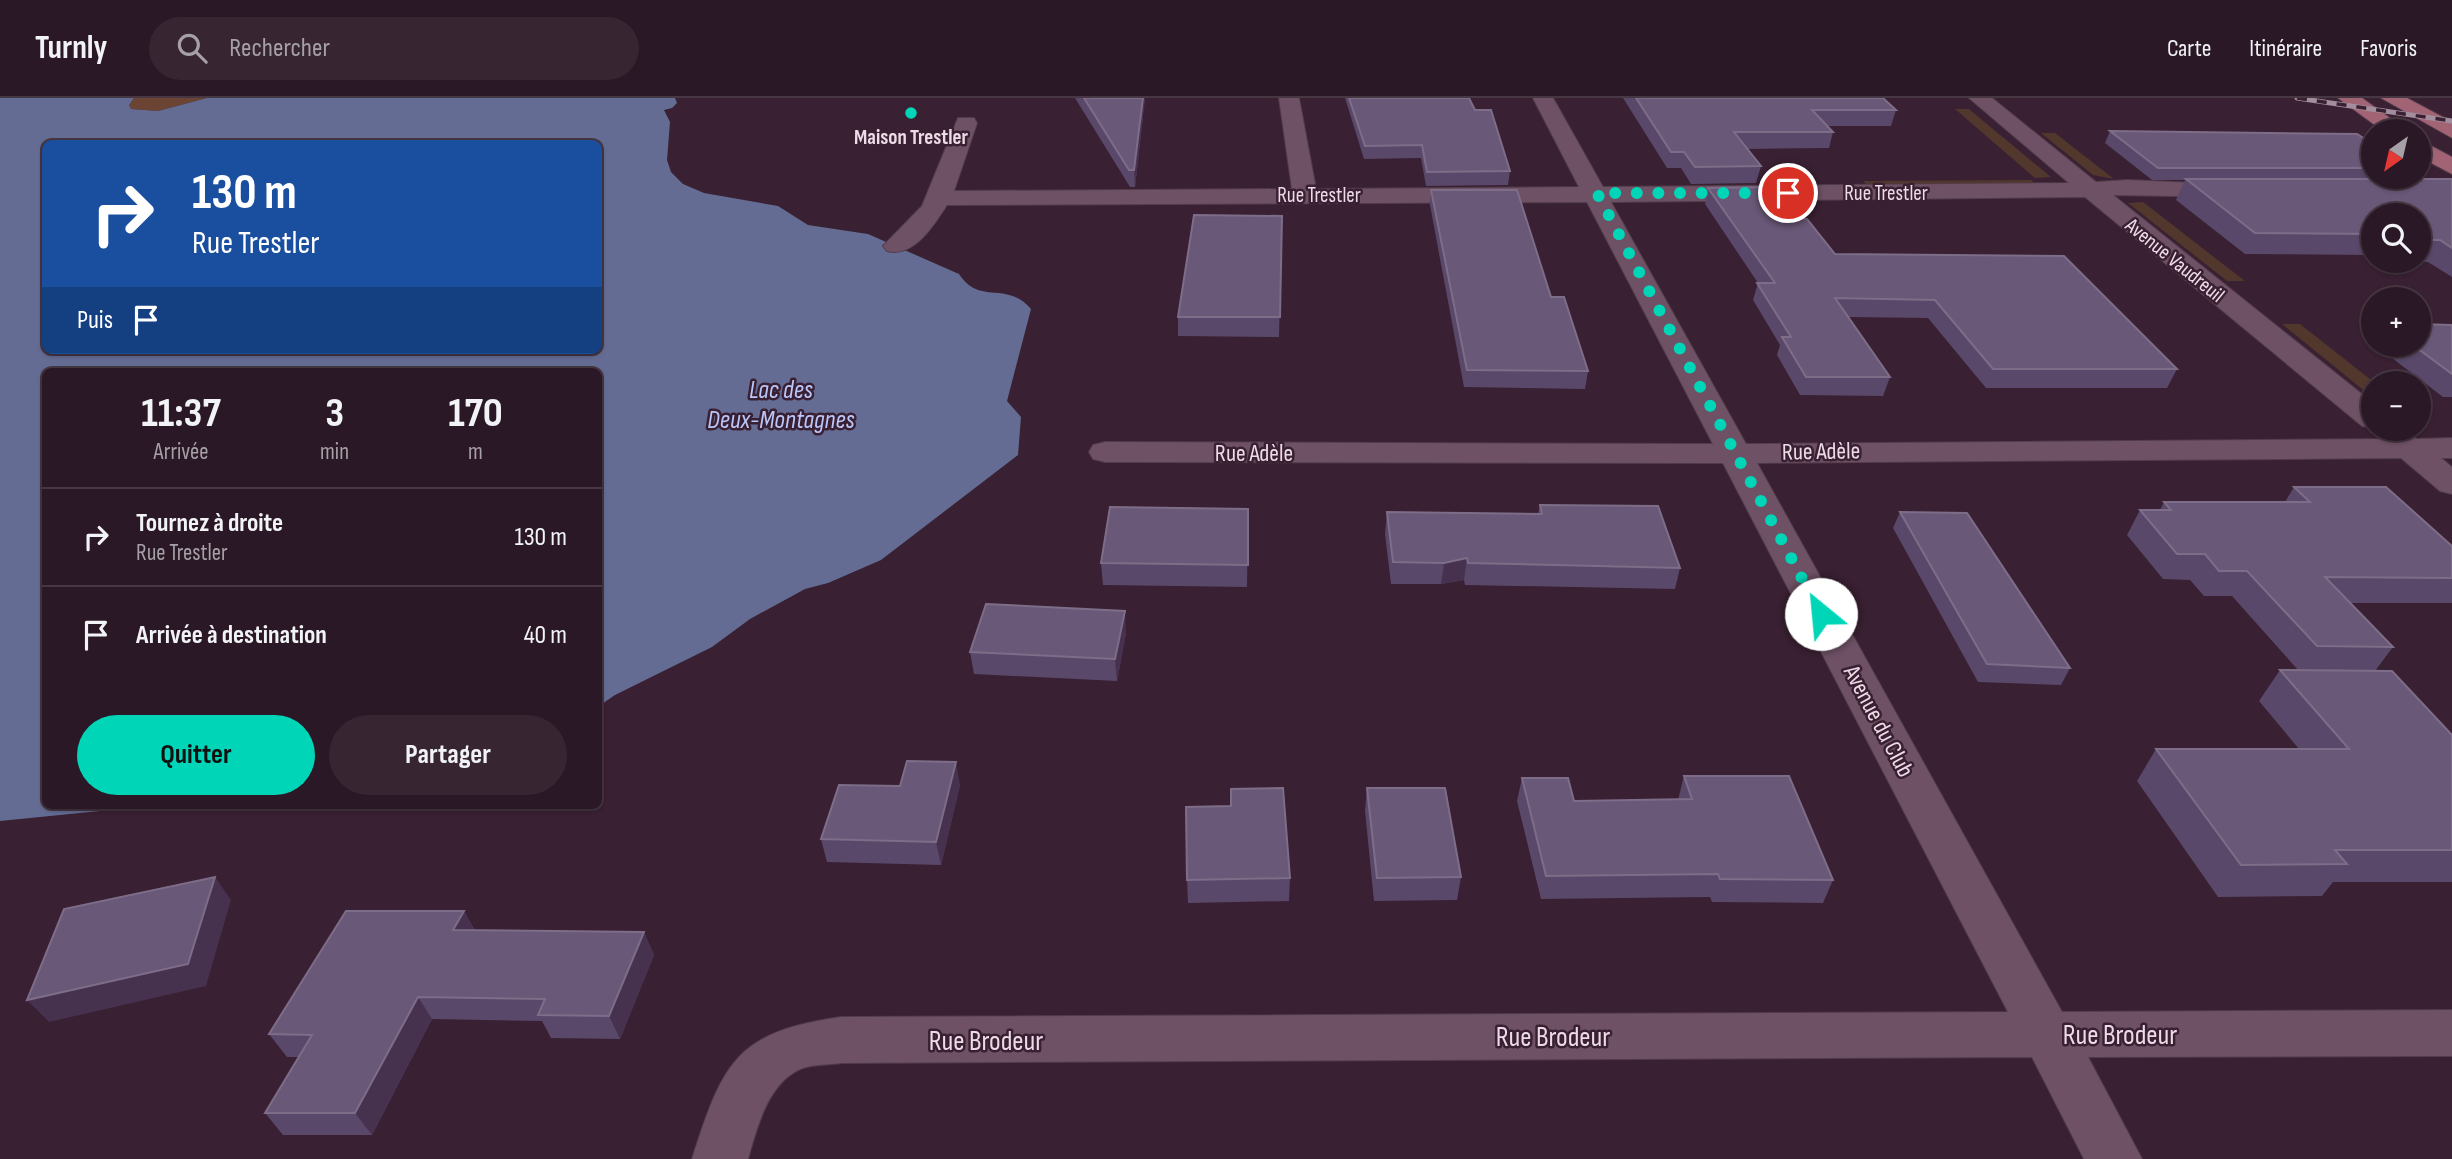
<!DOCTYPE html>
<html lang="fr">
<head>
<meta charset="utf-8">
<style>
	body { margin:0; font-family:"Sofia Sans Condensed",sans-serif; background:#372532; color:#f1f3f6; height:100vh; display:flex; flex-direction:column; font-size:26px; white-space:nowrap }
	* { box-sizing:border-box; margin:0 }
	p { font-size:23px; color:#a6a0a7 }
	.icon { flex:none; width:38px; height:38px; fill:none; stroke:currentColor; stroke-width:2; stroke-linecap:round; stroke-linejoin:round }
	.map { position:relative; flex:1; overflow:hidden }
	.details { position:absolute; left:42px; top:270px; width:560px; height:441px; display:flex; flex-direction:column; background:#2b1826; border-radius:10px; box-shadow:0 2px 5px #0004,0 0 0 2px #473743 }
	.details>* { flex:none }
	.guide { position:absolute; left:42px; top:42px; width:560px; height:214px; border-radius:10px; box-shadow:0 2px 5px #0004,0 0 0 2px #473743; background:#1a4fa0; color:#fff; overflow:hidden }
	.needle { width:46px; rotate:214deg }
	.fabs { position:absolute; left:2361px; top:21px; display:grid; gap:14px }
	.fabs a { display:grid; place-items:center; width:70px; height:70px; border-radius:50%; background:#2b1826; box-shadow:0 2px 5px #0004,0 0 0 2px #473743; font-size:35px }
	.pin { position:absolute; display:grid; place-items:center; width:60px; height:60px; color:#fff; margin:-30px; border:4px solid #fff; border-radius:50%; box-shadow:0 2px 7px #0007 }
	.me { position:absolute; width:77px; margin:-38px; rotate:332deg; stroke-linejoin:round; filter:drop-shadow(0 0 5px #0008) }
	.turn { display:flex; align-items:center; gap:24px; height:147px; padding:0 35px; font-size:32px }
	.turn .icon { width:91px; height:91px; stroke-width:2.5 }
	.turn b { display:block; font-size:49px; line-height:60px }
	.then { display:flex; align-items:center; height:66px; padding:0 35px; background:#0003; gap:14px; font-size:26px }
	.eta { display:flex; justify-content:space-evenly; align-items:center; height:119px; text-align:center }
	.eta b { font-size:42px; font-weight:700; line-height:49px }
	.cta { display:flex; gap:14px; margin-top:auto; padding:14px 35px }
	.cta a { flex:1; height:80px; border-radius:42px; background:#00d5b7; color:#111; font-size:28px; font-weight:700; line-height:80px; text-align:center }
	.cta a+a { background:#372532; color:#f1f3f6 }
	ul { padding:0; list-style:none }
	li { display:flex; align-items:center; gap:21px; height:98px; padding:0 35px; border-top:2px solid #473743 }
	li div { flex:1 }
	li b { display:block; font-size:26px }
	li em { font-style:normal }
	header { display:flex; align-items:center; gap:42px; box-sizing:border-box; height:98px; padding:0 35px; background:#2b1826; border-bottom:2px solid #473743 }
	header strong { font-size:33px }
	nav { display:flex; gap:38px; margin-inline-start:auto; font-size:24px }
	.search { width:490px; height:63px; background:#372532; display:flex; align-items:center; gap:18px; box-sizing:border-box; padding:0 24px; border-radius:38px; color:#a6a0a7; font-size:26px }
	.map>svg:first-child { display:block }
	.green { fill:#51372c }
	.forest { fill:#6b4433 }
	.water { fill:#646c93; fill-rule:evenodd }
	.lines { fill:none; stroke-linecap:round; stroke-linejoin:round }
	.minor-casing { stroke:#513c4a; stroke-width:2 }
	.major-casing { stroke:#513c4a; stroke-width:2 }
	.minor { fill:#6e5165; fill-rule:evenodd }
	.major { fill:#a26474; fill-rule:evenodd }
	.rail-casing { stroke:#a28e9c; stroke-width:5 }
	.rail { stroke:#392032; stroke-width:3.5; stroke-dasharray:10; stroke-linecap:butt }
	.wall { fill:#594869 }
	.shaded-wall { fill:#46314e }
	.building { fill:#695877; stroke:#7e6d88; stroke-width:2 }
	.route { stroke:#00d5b7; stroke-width:12; stroke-dasharray:0 21.6 }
	.poi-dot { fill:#00d5b7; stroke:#392032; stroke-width:2.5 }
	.labels { text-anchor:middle; stroke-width:5; stroke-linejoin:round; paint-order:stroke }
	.far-poi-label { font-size:21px; font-weight:bold; fill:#eddce7; stroke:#392032 }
	.far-street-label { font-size:21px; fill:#eddce7; stroke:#392032 }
	.street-label { font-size:24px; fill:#eddce7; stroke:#392032 }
	.water-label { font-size:26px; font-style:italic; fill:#bbc7fa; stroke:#392032 }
	.near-street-label { font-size:28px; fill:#eddce7; stroke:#392032 }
</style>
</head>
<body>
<header>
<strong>Turnly</strong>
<div class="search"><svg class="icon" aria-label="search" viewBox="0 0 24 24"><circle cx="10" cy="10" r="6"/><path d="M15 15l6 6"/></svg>Rechercher</div>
<nav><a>Carte</a><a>Itinéraire</a><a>Favoris</a></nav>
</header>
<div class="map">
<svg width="2452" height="1061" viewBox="0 0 2452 1061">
	<rect width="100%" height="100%" fill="#392032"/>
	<!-- green -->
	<g class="green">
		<path d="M1955 11H1969L2051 79 2035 80Z"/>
		<path d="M2041 35H2055L2114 81 2093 77Z"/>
		<path d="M2031 82 2035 86H1866L1863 83Z"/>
		<path d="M2143 104 2245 183H2227L2128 105Z"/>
		<path d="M2282 226H2300L2375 285 2373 300Z"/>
	</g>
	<!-- forest -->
	<path class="forest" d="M134 0H207L158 13 131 11 129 7Z"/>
	<!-- water -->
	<path class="water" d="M0 0H134L129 7 131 11 158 13 207 0H675L677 5 672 10 664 12 670 24 667 62 671 74 683 86 704 95 778 108 808 127 868 136 959 176C980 208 1006 182 1031 211L1007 303 1021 319 1018 357 881 462 828 485 805 491 750 521 712 549 615 597 599 608 598 273H46V707H160L0 723ZM46 46H598V252H46Z"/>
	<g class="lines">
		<defs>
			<path id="minor" d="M1279 0H1299L1316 91 1579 89 1533 0H1553L1603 89 2069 85 1969 0H1992L2096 84 2128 82 2242 87 2246 92 2242 97 2234 99 2113 97 2373 305V330L2362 328 2085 99 1611 104 1746 346 2385 341 2389 336 2400 333 2417 341 2452 340V360H2441L2452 369V396L2440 393 2401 360 1757 365 2062 914 2452 912V958L2088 959 2142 1061H2084L2032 959 841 965C829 967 814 966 803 970 768 983 757 1030 748 1061H692C723 964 736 934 841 919L2008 914 1723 365 1105 364 1093 361 1089 354 1093 347 1105 344 1713 346 1587 104 947 107C934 127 914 160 887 153L883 148 922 108 958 20H974L977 25 954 93 1292 91Z"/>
			<g id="major">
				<path d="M2338 0H2362L2408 33H2383Z"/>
				<path d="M2381 0H2407L2452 24V40Z"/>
				<path d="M2418 41 2452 59V76L2418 58Z"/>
			</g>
		</defs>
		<!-- minor casing -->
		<use href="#minor" class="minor-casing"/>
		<!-- major casing -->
		<use href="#major" class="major-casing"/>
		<!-- minor -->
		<use href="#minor" class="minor"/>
		<!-- major -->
		<use href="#major" class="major"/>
		<defs>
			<path id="rail" d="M2297 0 2452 23"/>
		</defs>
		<!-- rail casing -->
		<use href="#rail" class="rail-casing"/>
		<!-- rail -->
		<use href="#rail" class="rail"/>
	</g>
	<!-- wall -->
	<g class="wall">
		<path d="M1075 0H1145L1135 89H1130Z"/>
		<path d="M1345 0H1469L1475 12 1510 73 1508 87 1426 88 1421 60 1364 61Z"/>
		<path d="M1623 0H1883L1896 12 1891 28H1827L1833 34 1829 50 1747 51 1761 68 1756 85 1691 86 1681 70H1667Z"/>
		<path d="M2110 33 2373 46V79H2410L2408 81H2452V179L2428 164 2377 163H2418V117H2373V160L2370 157 2245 156 2176 102 2185 82H2152L2105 45Z"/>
		<path d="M1708 90 1801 121 1835 156 2177 271 2167 290H1986L1928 220 1847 219 1890 279 1883 298 1800 297 1777 257 1780 247 1753 202 1758 185 1705 106Z"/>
		<path d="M1431 92 1551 199 1588 273 1585 291 1464 289 1430 107Z"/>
		<path d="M1282 118 1279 239 1178 238V219Z"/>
		<path d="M2452 227V299H2443L2375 247H2418Z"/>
		<path d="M2294 389 2452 448V505H2350L2393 549 2375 573 2452 637V784H2333L2322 798 2218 799 2137 683 2156 651H2299L2259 603 2280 572H2298L2232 498H2204L2190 482 2163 481 2127 437 2140 412H2160L2164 404H2285Z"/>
		<path d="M1540 407 1680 470 1675 491 1465 487 1464 482 1441 486H1391L1385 436 1387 414 1538 416Z"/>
		<path d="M1248 411 1247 489 1103 487 1101 465Z"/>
		<path d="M1900 414 2070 570 2061 587 1978 584 1893 430Z"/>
		<path d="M1126 535 1117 583 974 576 970 554Z"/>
		<path d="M1684 678 1833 782 1823 805 1712 804 1710 799 1541 801 1517 703 1522 680 1574 703 1678 702Z"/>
		<path d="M960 687 941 767 827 764 821 741 900 688Z"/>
		<path d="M1367 690 1461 779 1457 802 1374 803 1365 713Z"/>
		<path d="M1231 691 1290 780 1289 803 1188 805 1187 782 1231 708Z"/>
		<path d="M464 813 475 833 644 834 654 857 620 941 551 940 542 923 432 921 372 1037H283L265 1015 298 959H287L269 936Z"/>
	</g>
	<!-- shaded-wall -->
	<g class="shaded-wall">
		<path d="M1143 0H1145L1135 89 1134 72Z"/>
		<path d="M1467 460 1464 482 1441 486 1444 465Z"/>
		<path d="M1125 513 1126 535 1117 583 1115 561Z"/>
		<path d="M956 664 960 687 941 767 936 744Z"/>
		<path d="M215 779 231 802 206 888 49 924 27 902Z"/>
		<path d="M464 813 476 836 453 832Z"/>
		<path d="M644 834 654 857 620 941 609 918Z"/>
		<path d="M418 899 432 921 372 1037 355 1015Z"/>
	</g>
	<!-- building -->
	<g class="building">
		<path d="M1084 0H1143L1134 72H1129Z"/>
		<path d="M1349 0H1469L1475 12H1491L1510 73 1427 74 1422 47 1365 48Z"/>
		<path d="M1636 0H1883L1896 12H1812L1833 34H1734L1761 68 1695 69 1684 54H1671Z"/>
		<path d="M2110 33 2357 36 2373 46V70H2158Z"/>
		<path d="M2186 81H2452V150L2440 142H2418V117H2373V136L2255 135Z"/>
		<path d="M1776 89 1801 121H1807L1835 156 2064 158 2177 271H1993L1935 202 1835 200 1890 279H1806L1782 239H1791L1757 185H1775L1708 90Z"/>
		<path d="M1431 92H1517L1551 199H1564L1588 273 1467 272Z"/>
		<path d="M1194 117 1282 118 1280 219H1178Z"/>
		<path d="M2418 226 2452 227V276L2413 247H2418Z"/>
		<path d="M2294 389H2386L2452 448V480L2325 479 2393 549 2317 548 2247 473H2219L2205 456H2177L2140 412H2171L2164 404H2310Z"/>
		<path d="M1540 407 1658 408 1680 470 1468 465 1467 460 1444 465 1393 464 1387 414 1542 416Z"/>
		<path d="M1110 409 1248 411V467L1101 465Z"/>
		<path d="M1900 414 1967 415 2070 570 1987 566Z"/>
		<path d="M986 506 1125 513 1115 561 970 554Z"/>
		<path d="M2280 572 2392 573 2452 637V752H2335L2347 766 2241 767 2156 651H2349Z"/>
		<path d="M907 663 956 664 936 744 821 741 839 687 900 688Z"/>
		<path d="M1684 678H1789L1833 782 1720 781 1718 776 1546 778 1522 680H1568L1574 703 1692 701Z"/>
		<path d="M1283 690 1290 780 1187 782 1186 709 1231 708V691Z"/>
		<path d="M1367 690H1445L1461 779 1377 780Z"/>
		<path d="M215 779 188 866 27 902 64 811Z"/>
		<path d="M346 813H464L453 832 644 834 609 918 538 917 545 901 418 899 355 1015H265L312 937 269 936Z"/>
	</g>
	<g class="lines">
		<!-- route -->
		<path class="route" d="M1788 95H1597L1821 516"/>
	</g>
	<!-- markers -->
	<circle class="poi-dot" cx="911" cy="15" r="7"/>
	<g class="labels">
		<!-- far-poi labels -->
		<g class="far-poi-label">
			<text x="911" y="46">Maison Trestler</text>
		</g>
		<!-- far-street labels -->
		<g class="far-street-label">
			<text x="1886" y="102">Rue Trestler</text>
			<text x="1319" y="104">Rue Trestler</text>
			<text transform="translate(2175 162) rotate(39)" y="7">Avenue Vaudreuil</text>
		</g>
		<!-- street labels -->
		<g class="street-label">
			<text transform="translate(1821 353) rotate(-1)" y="8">Rue Adèle</text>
			<text x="1254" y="363">Rue Adèle</text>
			<text transform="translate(1879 623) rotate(62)" y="8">Avenue du Club</text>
		</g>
		<!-- water labels -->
		<g class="water-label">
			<text x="781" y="300">Lac des<tspan x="781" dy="30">Deux-Montagnes</tspan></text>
		</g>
		<!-- near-street labels -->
		<g class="near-street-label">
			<text x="2120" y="946">Rue Brodeur</text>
			<text x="1553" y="948">Rue Brodeur</text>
			<text x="986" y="952">Rue Brodeur</text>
		</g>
	</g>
</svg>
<div class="fabs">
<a><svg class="needle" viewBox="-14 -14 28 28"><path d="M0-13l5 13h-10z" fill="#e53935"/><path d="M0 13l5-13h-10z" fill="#a6a0a7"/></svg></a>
<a><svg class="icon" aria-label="search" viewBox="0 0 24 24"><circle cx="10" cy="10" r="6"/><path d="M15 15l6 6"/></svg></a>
<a>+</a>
<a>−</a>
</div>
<div class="pin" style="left:1788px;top:95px;background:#d93025"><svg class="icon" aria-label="arrive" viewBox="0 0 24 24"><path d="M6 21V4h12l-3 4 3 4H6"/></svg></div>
<svg class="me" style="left:1821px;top:516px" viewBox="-20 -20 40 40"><circle r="19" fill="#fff"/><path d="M0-13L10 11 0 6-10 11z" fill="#00d5b7"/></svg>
<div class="guide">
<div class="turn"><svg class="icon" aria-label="right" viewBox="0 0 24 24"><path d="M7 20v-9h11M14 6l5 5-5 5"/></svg><div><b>130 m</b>Rue Trestler</div></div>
<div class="then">Puis<svg class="icon" aria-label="arrive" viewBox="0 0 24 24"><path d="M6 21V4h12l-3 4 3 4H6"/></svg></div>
</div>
<section class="details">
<div class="eta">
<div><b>11:37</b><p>Arrivée</p></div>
<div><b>3</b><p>min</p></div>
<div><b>170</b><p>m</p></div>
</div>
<ul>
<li><svg class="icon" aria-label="right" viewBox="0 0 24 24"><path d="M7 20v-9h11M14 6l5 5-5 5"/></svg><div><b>Tournez à droite</b><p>Rue Trestler</p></div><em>130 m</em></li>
<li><svg class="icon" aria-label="arrive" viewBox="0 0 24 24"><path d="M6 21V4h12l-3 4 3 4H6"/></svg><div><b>Arrivée à destination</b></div><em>40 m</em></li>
</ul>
<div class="cta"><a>Quitter</a><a>Partager</a></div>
</section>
</div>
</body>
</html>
